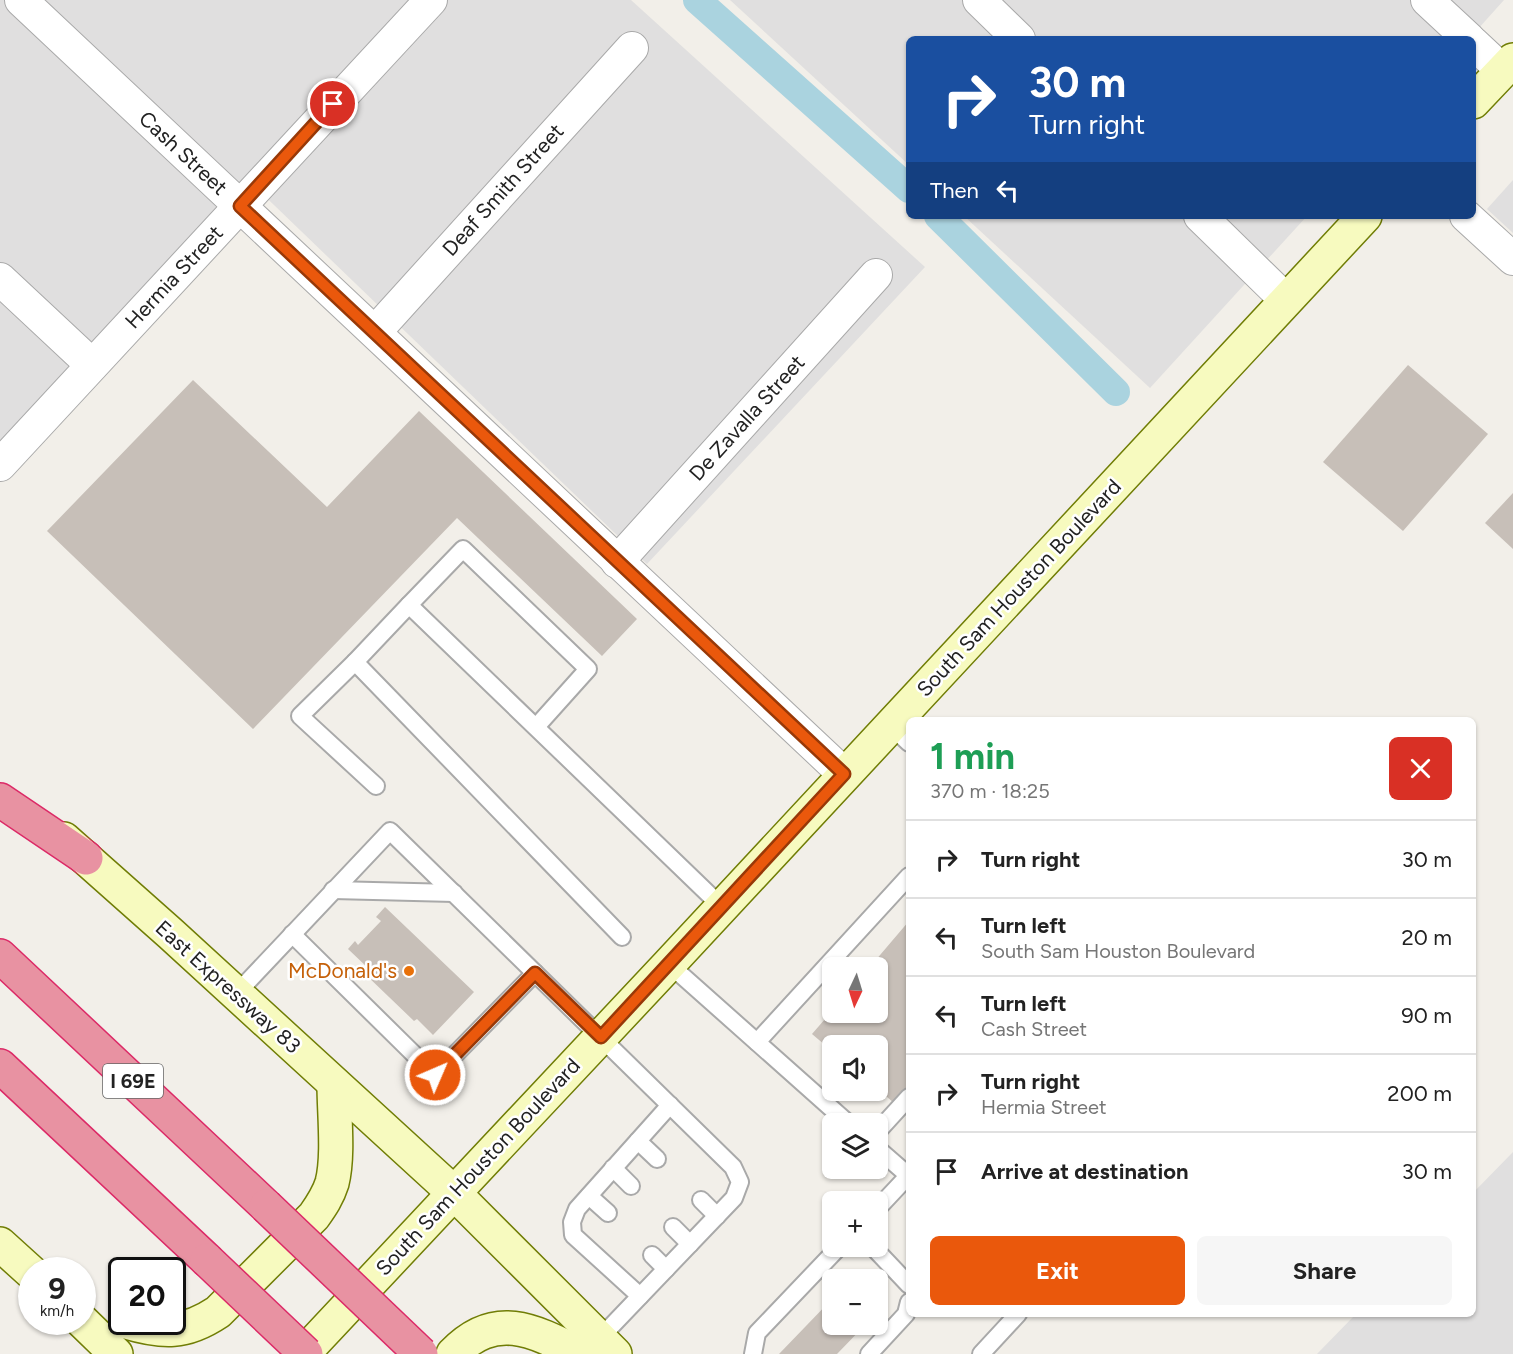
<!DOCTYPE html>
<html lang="en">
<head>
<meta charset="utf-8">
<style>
	body { margin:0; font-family:Figtree,sans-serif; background:#f6f6f6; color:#222; height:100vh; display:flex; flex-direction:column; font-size:22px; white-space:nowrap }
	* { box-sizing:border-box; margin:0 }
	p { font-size:20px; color:#767676 }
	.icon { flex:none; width:33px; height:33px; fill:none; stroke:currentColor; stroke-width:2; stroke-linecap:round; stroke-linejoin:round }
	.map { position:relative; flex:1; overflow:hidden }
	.side { position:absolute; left:906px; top:717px; width:570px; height:600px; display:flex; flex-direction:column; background:#fff; border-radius:9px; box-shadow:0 2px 4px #0004 }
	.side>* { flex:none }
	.banner { position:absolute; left:906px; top:36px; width:570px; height:183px; border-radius:9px; box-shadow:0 2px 4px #0004; background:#1a4fa0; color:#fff; overflow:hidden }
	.needle { width:39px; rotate:184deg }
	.buttons { position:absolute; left:822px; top:957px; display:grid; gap:12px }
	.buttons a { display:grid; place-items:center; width:66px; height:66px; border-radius:9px; background:#fff; box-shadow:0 2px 4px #0004; font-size:30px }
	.speed { position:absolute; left:18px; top:1257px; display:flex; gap:12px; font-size:30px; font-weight:700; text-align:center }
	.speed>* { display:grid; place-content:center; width:78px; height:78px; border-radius:50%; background:#fff; box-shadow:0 2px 4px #0004; line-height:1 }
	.speed small { font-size:15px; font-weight:400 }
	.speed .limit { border:3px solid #111; border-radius:9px; background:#fff; color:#111 }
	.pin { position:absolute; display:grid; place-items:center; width:51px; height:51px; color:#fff; margin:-26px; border:3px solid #fff; border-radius:50%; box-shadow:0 2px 6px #0007 }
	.me { position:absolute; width:66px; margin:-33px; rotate:45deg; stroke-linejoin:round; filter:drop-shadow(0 0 4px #0008) }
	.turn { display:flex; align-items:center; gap:21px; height:126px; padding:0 24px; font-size:27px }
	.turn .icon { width:78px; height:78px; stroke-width:2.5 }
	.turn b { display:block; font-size:42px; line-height:51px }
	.then { display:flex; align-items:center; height:57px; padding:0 24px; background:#0003; gap:12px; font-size:22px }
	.round { display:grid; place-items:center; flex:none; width:63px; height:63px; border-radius:9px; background:#f6f6f6 }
	.summary { display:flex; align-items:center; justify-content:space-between; height:102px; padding:0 24px }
	h1 { font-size:36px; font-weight:700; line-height:45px; color:#1e9e55 }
	.cta { display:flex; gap:12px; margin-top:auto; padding:12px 24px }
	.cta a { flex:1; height:69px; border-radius:9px; background:#ea580c; color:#fff; font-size:24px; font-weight:700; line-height:69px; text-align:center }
	.cta a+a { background:#f6f6f6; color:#222 }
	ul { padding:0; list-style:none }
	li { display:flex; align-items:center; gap:18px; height:78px; padding:0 24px; border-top:2px solid #e0e0e0 }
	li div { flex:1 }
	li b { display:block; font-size:22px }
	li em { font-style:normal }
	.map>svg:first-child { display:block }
	.residential { fill:#e0dfdf }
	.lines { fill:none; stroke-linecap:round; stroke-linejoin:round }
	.canal { stroke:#aad3df; stroke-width:28 }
	.building { fill:#c7bfb8 }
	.service-casing { stroke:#a9a9a9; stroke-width:20 }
	.minor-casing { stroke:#a9a9a9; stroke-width:34 }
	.secondary-casing { stroke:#707d05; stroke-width:36 }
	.motorway-casing { stroke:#dc2a67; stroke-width:36 }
	.service { stroke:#fff; stroke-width:16 }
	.minor { stroke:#fff; stroke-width:32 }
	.secondary { stroke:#f7fabf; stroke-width:33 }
	.motorway { stroke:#e892a2; stroke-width:33 }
	.motorway-bridge-casing { stroke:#dc2a67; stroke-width:36; stroke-linecap:butt }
	.motorway-bridge { stroke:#e892a2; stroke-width:33 }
	.route-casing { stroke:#983908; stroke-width:15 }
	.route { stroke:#ea580c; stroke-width:10 }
	.food-dot { fill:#e8710a; stroke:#fff; stroke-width:2 }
	.labels { text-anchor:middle; stroke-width:5; stroke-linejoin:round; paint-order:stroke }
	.shield { fill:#fff; stroke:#646464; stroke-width:1.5 }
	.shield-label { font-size:20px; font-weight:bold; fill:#222 }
	.street-label { font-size:21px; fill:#222; stroke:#fff }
	.food-label { font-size:21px; fill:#c56008; stroke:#fff; text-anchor:end }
</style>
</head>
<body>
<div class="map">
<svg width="1513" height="1354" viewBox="0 0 1513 1354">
	<rect width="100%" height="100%" fill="#f2efe9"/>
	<!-- residential -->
	<g class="residential">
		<path d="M0 0H631L925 267 647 564 249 181 0 443Z"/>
		<path d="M730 0H1504L1469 39H909V165Z"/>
		<path d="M1513 180V233L1487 209Z"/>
		<path d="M964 216H1307L1150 388Z"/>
		<path d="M1513 1152V1354H1317L1356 1314H1473V1193Z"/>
	</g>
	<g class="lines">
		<!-- canal -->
		<g class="canal">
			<path d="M697 0 909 189"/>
			<path d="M938 216 1116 392"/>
		</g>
	</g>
	<!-- building -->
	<g class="building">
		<path d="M1408 365 1488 434 1403 531 1323 462Z"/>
		<path d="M193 380 327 507 419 411 637 619 602 656 457 518 253 729 47 531Z"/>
		<path d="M1513 493V549L1485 523Z"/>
		<path d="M385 907 474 992 433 1035 417 1019 414 1021 364 973 368 968 348 949 355 941 358 945 381 921 376 917Z"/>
		<path d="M909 921V1087L895 1104 878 1089V1046H832V1051L812 1034 832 1011V1012H878V968H869Z"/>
		<path d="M832 1299V1324H866L837 1354H779Z"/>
	</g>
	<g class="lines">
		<defs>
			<g id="service">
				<path d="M409 605 463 549 588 669 536 727"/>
				<path d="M355 662 300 716 376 786"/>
				<path d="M891 726 909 743"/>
				<path d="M333 890 454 893"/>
				<path d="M292 934 435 1075 535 973"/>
				<path d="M622 937 355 662 409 605 722 907"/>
				<path d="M669 964 849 1124"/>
				<path d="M236 994 390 831 733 1167 740 1182 734 1198 600 1338"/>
				<path d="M757 1042 909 876"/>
				<path d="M878 1131 909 1097"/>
				<path d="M638 1141 657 1159"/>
				<path d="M878 1149 909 1176"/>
				<path d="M613 1168 631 1186"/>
				<path d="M589 1196 608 1213"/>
				<path d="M701 1200 717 1216"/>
				<path d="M878 1208 908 1176"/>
				<path d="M673 1227 690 1244"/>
				<path d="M872 1246 909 1285"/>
				<path d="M652 1255 666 1269"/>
				<path d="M640 1296 573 1235 572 1222 577 1209 670 1105"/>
				<path d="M753 1354 757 1333 840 1246"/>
				<path d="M869 1354 906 1314 909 1302"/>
				<path d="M981 1354 1018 1314"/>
			</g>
			<g id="minor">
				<path d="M21 0 844 774"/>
				<path d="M979 0 1019 39"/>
				<path d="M1427 0 1469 39"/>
				<path d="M1473 43 1503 71"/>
				<path d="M1200 216 1286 300"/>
				<path d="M1466 216 1513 259"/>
				<path d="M0 279 92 365"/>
				<path d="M375 332 632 48"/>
				<path d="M0 465 431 0"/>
				<path d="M617 562 876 275"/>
			</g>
			<g id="secondary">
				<path d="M1473 102 1513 60"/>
				<path d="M64 839 171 934 454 1193 615 1354"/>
				<path d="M0 1244 32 1273"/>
				<path d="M82 1321 116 1354"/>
				<path d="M126 1322C163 1333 185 1334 218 1312L314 1216C321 1206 328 1196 332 1183 339 1156 334 1113 334 1084"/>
				<path d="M303 1354 669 964 1365 216"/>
				<path d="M453 1354C495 1310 533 1330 580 1354"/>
			</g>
			<g id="motorway">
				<path d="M0 800 86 858"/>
				<path d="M0 956 266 1206"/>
				<path d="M0 1066 207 1260"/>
			</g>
		</defs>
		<!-- service casing -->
		<use href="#service" class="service-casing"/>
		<!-- minor casing -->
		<use href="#minor" class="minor-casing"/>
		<!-- secondary casing -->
		<use href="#secondary" class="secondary-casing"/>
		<!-- motorway casing -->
		<use href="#motorway" class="motorway-casing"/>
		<!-- service -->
		<use href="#service" class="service"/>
		<!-- minor -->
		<use href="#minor" class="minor"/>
		<!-- secondary -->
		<use href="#secondary" class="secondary"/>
		<!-- motorway -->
		<use href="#motorway" class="motorway"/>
		<defs>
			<g id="motorway-bridge">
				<path d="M266 1206 421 1354"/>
				<path d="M207 1260 306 1354"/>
			</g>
		</defs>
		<!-- motorway-bridge casing -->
		<use href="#motorway-bridge" class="motorway-bridge-casing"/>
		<!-- motorway-bridge -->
		<use href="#motorway-bridge" class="motorway-bridge"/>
	</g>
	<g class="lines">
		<defs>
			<path id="route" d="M333 104 240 206 844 774 601 1037 535 973 435 1075"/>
		</defs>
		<!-- route casing -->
		<use href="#route" class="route-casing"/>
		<!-- route -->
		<use href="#route" class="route"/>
	</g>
	<!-- markers -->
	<circle class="food-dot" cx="409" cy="971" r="6"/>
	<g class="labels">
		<!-- shield labels -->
		<rect class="shield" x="103" y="1064" width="60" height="34" rx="4.5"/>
		<g class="shield-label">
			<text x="133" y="1088">I 69E</text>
		</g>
		<!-- street labels -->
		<g class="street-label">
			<text transform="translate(183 153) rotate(43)" y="7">Cash Street</text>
			<text transform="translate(503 190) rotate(-48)" y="7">Deaf Smith Street</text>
			<text transform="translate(174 277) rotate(-47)" y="7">Hermia Street</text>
			<text transform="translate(747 418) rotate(-48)" y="7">De Zavalla Street</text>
			<text transform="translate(1019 588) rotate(-47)" y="7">South Sam Houston Boulevard</text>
			<text transform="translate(228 987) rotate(42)" y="7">East Expressway 83</text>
			<text transform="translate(478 1167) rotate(-47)" y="7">South Sam Houston Boulevard</text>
		</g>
		<!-- food labels -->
		<g class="food-label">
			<text x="397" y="978">McDonald's</text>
		</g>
	</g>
</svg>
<div class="buttons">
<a><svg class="needle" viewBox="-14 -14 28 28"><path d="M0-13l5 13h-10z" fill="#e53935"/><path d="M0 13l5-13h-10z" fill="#767676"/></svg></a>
<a><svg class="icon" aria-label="sound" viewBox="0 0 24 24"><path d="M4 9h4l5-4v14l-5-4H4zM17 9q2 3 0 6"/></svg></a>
<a><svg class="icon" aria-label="layers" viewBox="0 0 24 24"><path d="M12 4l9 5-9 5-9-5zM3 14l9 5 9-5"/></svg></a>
<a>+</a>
<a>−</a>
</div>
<div class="speed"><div>9<small>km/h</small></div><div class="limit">20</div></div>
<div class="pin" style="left:333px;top:104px;background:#d93025"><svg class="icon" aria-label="arrive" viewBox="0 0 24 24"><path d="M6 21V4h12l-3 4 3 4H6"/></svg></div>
<svg class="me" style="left:435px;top:1075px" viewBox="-20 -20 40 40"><circle r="17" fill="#ea580c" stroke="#fff" stroke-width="3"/><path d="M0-11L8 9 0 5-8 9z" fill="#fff"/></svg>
<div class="banner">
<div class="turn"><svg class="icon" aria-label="right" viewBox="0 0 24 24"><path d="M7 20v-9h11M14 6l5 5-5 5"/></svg><div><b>30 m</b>Turn right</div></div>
<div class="then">Then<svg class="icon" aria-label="left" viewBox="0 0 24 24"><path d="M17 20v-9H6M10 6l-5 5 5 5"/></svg></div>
</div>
<section class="side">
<div class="summary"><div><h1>1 min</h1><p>370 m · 18:25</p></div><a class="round" style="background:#d93025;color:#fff"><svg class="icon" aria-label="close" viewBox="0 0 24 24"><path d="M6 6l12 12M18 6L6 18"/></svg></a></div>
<ul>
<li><svg class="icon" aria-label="right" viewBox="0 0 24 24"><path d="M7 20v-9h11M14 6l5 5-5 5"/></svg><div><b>Turn right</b></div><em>30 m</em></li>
<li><svg class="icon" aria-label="left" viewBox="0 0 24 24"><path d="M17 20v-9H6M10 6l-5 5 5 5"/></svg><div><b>Turn left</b><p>South Sam Houston Boulevard</p></div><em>20 m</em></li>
<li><svg class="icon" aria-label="left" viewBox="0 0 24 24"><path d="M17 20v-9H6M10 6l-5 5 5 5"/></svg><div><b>Turn left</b><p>Cash Street</p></div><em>90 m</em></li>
<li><svg class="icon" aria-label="right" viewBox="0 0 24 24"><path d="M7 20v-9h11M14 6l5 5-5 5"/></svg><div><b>Turn right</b><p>Hermia Street</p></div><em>200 m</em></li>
<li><svg class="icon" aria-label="arrive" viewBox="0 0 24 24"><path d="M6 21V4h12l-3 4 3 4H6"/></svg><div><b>Arrive at destination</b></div><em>30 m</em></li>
</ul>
<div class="cta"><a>Exit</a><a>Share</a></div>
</section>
</div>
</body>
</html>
